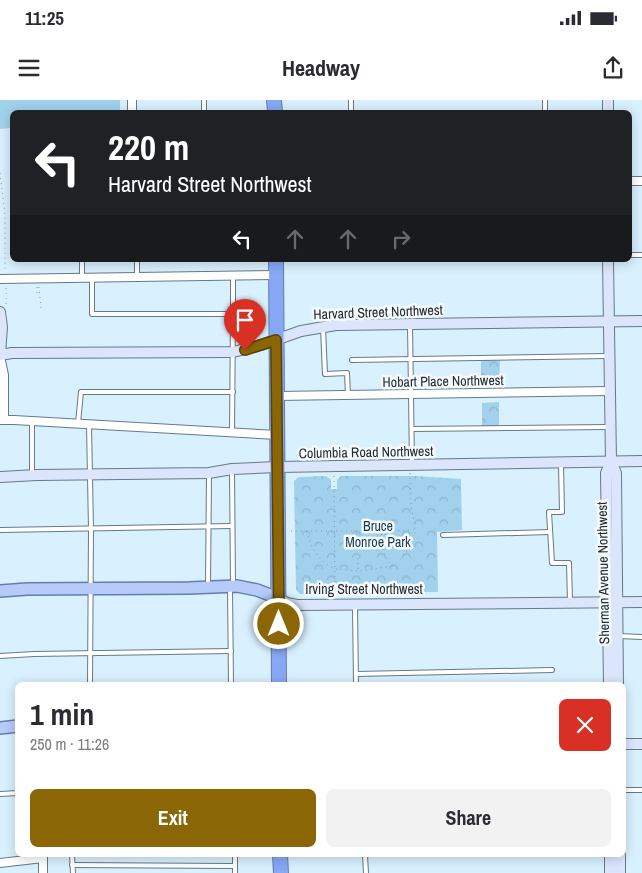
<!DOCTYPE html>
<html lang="en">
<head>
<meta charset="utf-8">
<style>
	body { margin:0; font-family:"Archivo Narrow",sans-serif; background:#f2f2f3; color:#2b2b33; height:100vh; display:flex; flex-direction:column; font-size:19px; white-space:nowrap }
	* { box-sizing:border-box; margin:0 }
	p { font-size:16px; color:#7c7c81 }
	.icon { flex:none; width:28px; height:28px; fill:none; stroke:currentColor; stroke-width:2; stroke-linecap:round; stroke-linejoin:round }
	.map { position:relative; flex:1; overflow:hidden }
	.details { position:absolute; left:15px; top:582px; width:611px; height:175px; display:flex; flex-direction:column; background:#fff; border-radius:8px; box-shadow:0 2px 12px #0003 }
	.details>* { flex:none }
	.guide { position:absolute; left:10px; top:10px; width:622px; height:152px; border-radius:8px; box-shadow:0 2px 12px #0003; background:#202124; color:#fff; overflow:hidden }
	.pin { position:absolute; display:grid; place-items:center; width:42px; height:42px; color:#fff; margin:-51px -21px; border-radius:50% 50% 50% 0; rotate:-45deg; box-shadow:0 0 5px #0007 }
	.pin .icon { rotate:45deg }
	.me { position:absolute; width:55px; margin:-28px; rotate:0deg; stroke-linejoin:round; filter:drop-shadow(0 0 4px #0008) }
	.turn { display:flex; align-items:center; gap:18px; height:105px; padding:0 15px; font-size:22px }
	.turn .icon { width:65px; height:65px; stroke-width:2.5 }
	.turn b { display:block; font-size:35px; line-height:42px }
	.lanes { display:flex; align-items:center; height:48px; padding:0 15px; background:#0003; justify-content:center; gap:25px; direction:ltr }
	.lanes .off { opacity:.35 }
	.round { display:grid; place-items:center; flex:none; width:52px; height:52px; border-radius:8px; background:#f2f2f3 }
	.head { display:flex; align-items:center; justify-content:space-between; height:85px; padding:0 15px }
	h1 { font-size:30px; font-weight:800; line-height:38px }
	.primary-button { display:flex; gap:10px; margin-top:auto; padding:10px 15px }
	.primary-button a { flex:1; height:58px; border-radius:8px; background:#8b6606; color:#fff; font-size:20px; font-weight:800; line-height:58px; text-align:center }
	.primary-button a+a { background:#f2f2f3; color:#2b2b33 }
	.status { display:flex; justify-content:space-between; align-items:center; height:35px; padding:0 25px; background:#fff; direction:ltr }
	.status svg { height:14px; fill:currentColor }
	header { display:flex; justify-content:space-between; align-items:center; height:65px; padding:0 15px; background:#fff; font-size:22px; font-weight:800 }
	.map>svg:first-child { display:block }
	.green { fill:#a1d1ed }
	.park { fill:url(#park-crowns) }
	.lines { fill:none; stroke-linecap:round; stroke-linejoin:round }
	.lane-casing { stroke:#657a86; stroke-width:6 }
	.street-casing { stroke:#657a86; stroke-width:10 }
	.secondary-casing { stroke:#657a86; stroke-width:12 }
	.primary-casing { stroke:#647db0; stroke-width:14 }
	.highway-casing { stroke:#647db0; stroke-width:16 }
	.path { stroke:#8a9ba5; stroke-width:1; stroke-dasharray:1 4; stroke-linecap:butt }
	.lane { stroke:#fff; stroke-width:4 }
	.street { stroke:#fff; stroke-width:8 }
	.secondary { stroke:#dbe5fc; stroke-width:10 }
	.primary { stroke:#b7cbf8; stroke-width:11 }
	.highway { stroke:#87a8f4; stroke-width:14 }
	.route-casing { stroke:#5a4204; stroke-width:12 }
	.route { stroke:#8b6606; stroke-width:9 }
	.labels { text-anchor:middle; stroke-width:5; stroke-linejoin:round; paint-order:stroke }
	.street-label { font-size:14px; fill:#242d32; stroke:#f5fafd }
	.park-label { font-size:14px; fill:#193b4d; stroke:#f5fafd }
</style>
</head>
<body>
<div class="status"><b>11:25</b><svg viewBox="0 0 49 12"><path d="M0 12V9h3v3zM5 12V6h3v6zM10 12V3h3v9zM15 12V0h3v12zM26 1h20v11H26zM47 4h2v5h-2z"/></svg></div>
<header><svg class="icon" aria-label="menu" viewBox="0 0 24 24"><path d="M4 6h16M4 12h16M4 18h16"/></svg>Headway<svg class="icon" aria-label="share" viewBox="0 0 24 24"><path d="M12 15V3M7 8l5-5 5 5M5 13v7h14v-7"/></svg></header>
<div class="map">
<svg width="642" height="773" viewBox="0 0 642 773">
	<defs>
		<pattern id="park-crowns" width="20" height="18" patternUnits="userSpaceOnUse" patternTransform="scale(1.25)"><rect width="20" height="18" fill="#a1d1ed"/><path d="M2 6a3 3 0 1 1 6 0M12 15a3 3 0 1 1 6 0" fill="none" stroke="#8ab4cc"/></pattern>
	</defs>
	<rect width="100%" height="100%" fill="#d9f0fe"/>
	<!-- green -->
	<path class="green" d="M0 0H120V12H12V59L10 28 0 29Z"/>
	<!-- park -->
	<g class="park">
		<path d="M481 260H500L499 284H481Z"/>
		<path d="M499 302V326L482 327V303Z"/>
		<path d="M326 376 331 380V389H337V380L341 376H415L461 379 462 430 437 432 438 492 342 493C339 490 337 488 333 489L327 494H300L296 489 294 381 299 377Z"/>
	</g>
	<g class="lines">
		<defs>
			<g id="lane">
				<path d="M204 0V12"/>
				<path d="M351 0V12"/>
				<path d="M545 0V12"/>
				<path d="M630 155H642"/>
				<path d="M82 160V177"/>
				<path d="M92 177V214H233L232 333"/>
				<path d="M137 177V160"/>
				<path d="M233 177V214"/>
				<path d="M410 224 412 365"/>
				<path d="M323 228 325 274 347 273 348 295"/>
				<path d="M352 260 609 256"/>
				<path d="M32 321V375"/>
				<path d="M78 323 81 292H233"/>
				<path d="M89 325 91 429 90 585"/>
				<path d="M412 329 609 327"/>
				<path d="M561 364 562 412H549L552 463H569L570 502"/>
				<path d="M232 369 233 485"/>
				<path d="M0 430 232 426"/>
				<path d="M443 435 550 432"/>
				<path d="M208 485 209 374"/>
				<path d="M230 488 231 585"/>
				<path d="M355 505 356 585"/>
				<path d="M619 536 642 537"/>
				<path d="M0 556 34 554 231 551"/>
				<path d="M356 574 552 570"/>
				<path d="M624 690H642"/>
				<path d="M0 694 18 693"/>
				<path d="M72 755 73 773"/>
				<path d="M235 755V773"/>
				<path d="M365 755 366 773"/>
				<path d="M72 765 235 766"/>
			</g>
			<g id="street">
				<path d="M132 0V12"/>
				<path d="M630 81H642"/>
				<path d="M0 179 276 175"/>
				<path d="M0 256 4 275V320"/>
				<path d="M277 296 610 291"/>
				<path d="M0 320H14L277 335"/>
				<path d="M0 763 43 758"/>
				<path d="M43 773V755"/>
			</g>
			<g id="secondary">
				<path d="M608 0V12"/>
				<path d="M608 160 611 361 606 373 609 585"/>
				<path d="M0 212 2 227 0 254"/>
				<path d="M0 255 12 253 233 252 261 245 301 231 336 225 642 221"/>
				<path d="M611 361 616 373 618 585"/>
				<path d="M0 377 37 375 209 373 232 369 277 367 642 361"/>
				<path d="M278 498 287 503 297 505 642 502"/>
				<path d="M624 644H642"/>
				<path d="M620 755V773"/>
				<path d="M610 773V755"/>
			</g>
			<g id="primary">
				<path d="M0 491 27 489 189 488 237 486 257 490 278 498"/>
				<path d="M0 628 18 626"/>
			</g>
			<g id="highway">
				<path d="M274 0 275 12"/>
				<path d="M276 160 279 585"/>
				<path d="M280 755 281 773"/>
			</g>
		</defs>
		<!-- lane casing -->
		<use href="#lane" class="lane-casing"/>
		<!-- street casing -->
		<use href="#street" class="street-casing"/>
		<!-- secondary casing -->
		<use href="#secondary" class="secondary-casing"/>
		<!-- primary casing -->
		<use href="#primary" class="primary-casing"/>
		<!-- highway casing -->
		<use href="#highway" class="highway-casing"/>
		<!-- path -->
		<g class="path">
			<path d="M0 73 5 115V171"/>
			<path d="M37 187V193L39 195"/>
			<path d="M39 187 41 209"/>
			<path d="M6 188V204"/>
			<path d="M410 373 411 406 415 427V433C410 446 404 459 392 466 383 456 380 444 382 431L415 430"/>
			<path d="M334 376 335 495"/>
			<path d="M291 431H381"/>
			<path d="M307 431C310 447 319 462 335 469L362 471 392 466"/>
			<path d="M357 444V432"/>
			<path d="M358 458V470"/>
		</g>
		<!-- lane -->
		<use href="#lane" class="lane"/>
		<!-- street -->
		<use href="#street" class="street"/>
		<!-- secondary -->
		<use href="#secondary" class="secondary"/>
		<!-- primary -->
		<use href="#primary" class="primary"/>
		<!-- highway -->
		<use href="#highway" class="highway"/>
	</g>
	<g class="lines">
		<defs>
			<path id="route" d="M245 250 276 240 279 524"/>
		</defs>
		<!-- route casing -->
		<use href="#route" class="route-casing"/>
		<!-- route -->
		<use href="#route" class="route"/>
	</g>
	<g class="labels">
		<!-- street labels -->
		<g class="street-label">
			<text transform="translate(378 212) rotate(-2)" y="5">Harvard Street Northwest</text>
			<text transform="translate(443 281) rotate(-1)" y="5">Hobart Place Northwest</text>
			<text transform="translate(366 352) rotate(-1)" y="5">Columbia Road Northwest</text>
			<text transform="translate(603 473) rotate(-91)" y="5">Sherman Avenue Northwest</text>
			<text x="364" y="494">Irving Street Northwest</text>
		</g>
		<!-- park labels -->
		<g class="park-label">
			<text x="378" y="431">Bruce<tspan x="378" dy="16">Monroe Park</tspan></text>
		</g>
	</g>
</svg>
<div class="pin" style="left:245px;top:250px;background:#d93025"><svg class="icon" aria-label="arrive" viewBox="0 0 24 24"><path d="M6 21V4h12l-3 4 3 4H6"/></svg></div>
<svg class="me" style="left:279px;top:524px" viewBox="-20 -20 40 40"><circle r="17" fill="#8b6606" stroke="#fff" stroke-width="3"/><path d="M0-11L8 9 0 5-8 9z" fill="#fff"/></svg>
<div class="guide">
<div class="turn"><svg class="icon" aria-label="left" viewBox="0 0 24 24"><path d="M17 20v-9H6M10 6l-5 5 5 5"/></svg><div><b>220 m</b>Harvard Street Northwest</div></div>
<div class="lanes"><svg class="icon" aria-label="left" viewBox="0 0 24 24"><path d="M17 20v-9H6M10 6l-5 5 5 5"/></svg><svg class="icon off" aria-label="ahead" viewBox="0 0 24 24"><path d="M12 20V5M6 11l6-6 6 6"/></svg><svg class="icon off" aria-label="ahead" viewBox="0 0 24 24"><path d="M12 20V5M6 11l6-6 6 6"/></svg><svg class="icon off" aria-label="right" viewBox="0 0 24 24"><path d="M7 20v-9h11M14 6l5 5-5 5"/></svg></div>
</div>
<section class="details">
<div class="head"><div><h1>1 min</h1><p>250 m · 11:26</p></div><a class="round" style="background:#d93025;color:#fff"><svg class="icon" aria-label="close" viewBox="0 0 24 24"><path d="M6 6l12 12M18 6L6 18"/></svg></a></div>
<div class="primary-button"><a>Exit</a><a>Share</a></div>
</section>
</div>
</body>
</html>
